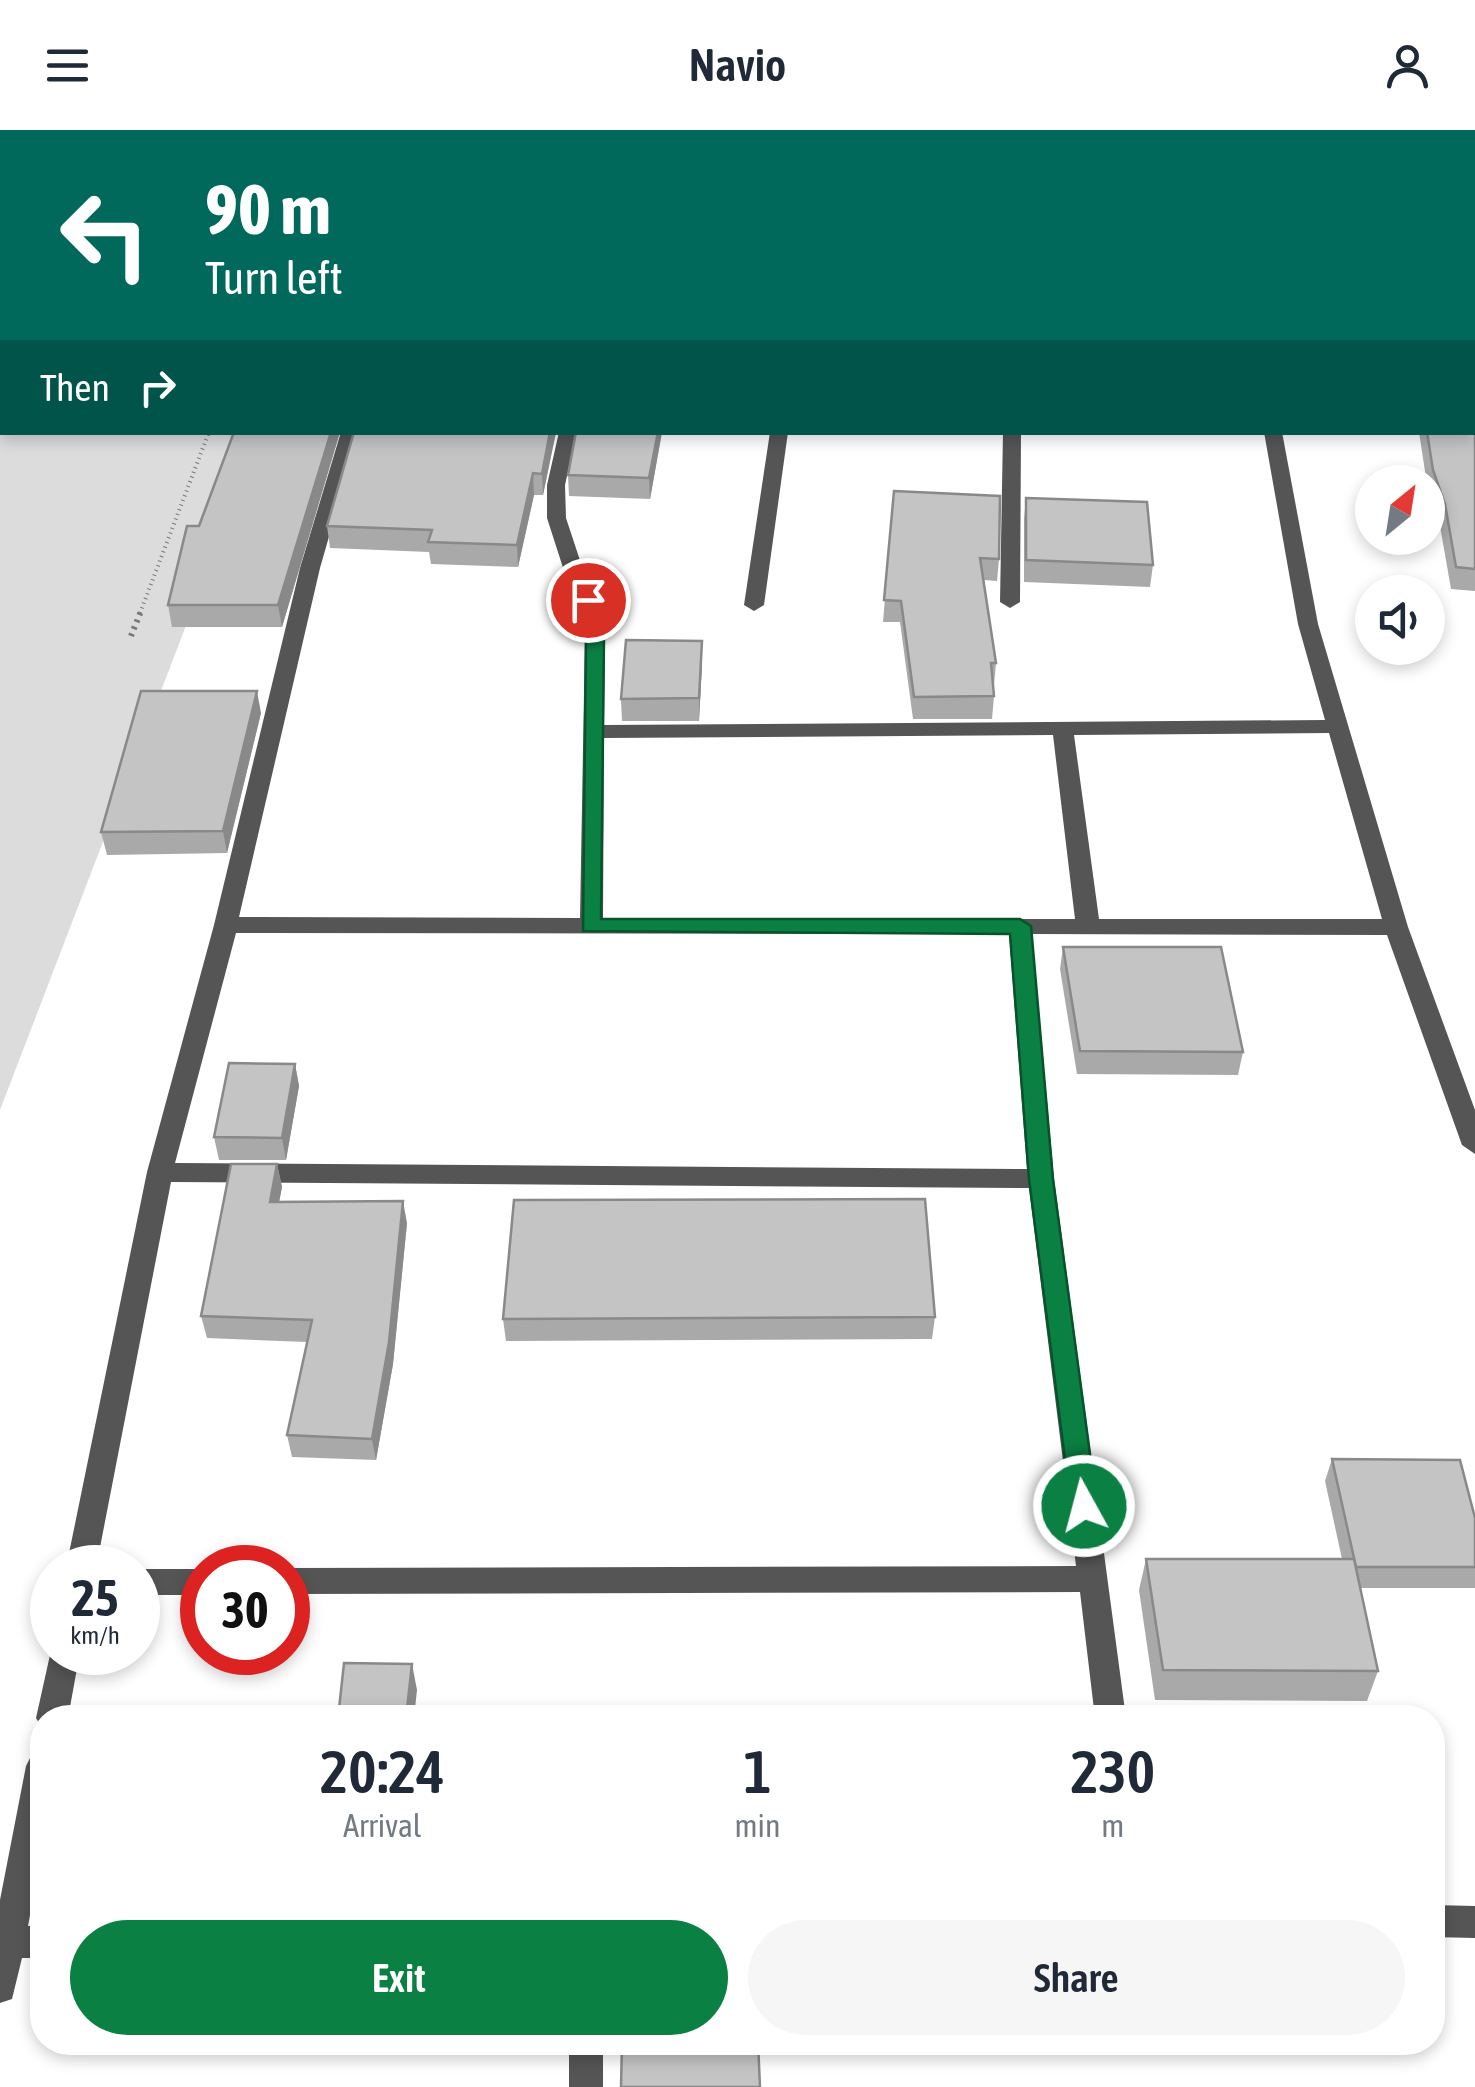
<!DOCTYPE html>
<html lang="en">
<head>
<meta charset="utf-8">
<style>
	body { margin:0; font-family:"Asap Condensed",sans-serif; background:#f6f6f7; color:#1f2937; height:100vh; display:flex; flex-direction:column; font-size:38px; white-space:nowrap }
	* { box-sizing:border-box; margin:0 }
	p { font-size:32px; color:#747a83 }
	.icon { flex:none; width:55px; height:55px; fill:none; stroke:currentColor; stroke-width:2; stroke-linecap:round; stroke-linejoin:round }
	.map { position:relative; flex:1; overflow:hidden }
	.drawer { position:absolute; left:30px; top:1575px; width:1415px; height:350px; display:flex; flex-direction:column; background:#fff; border-radius:40px; box-shadow:0 5px 15px #0003 }
	.drawer>* { flex:none }
	.top-card { position:absolute; left:0px; top:0px; width:1475px; height:305px; box-shadow:0 5px 15px #0003; background:#00695c; color:#fff; overflow:hidden }
	.needle { width:65px; rotate:30deg }
	.buttons { position:absolute; left:1355px; top:335px; display:grid; gap:20px }
	.buttons a { display:grid; place-items:center; width:90px; height:90px; border-radius:50%; background:#fff; box-shadow:0 5px 15px #0003; font-size:50px }
	.speed { position:absolute; left:30px; top:1415px; display:flex; gap:20px; font-size:50px; font-weight:700; text-align:center }
	.speed>* { display:grid; place-content:center; width:130px; height:130px; border-radius:50%; background:#fff; box-shadow:0 5px 15px #0003; line-height:1 }
	.speed small { font-size:25px; font-weight:400 }
	.speed .limit { border:15px solid #d22; background:#fff; color:#111 }
	.pin { position:absolute; display:grid; place-items:center; width:85px; height:85px; color:#fff; margin:-42px; border:5px solid #fff; border-radius:50%; box-shadow:0 2px 10px #0007 }
	.me { position:absolute; width:110px; margin:-55px; rotate:353deg; stroke-linejoin:round; filter:drop-shadow(0 0 8px #0008) }
	.turn { display:flex; align-items:center; gap:35px; height:210px; padding:0 40px; font-size:45px }
	.turn .icon { width:130px; height:130px; stroke-width:2.5 }
	.turn b { display:block; font-size:70px; line-height:85px }
	.then { display:flex; align-items:center; height:95px; padding:0 40px; background:#0003; gap:20px; font-size:38px }
	.eta { display:flex; justify-content:space-evenly; align-items:center; height:170px; text-align:center }
	.eta b { font-size:60px; font-weight:600; line-height:70px }
	.button { display:flex; gap:20px; margin-top:auto; padding:20px 40px }
	.button a { flex:1; height:115px; border-radius:60px; background:#0b8043; color:#fff; font-size:40px; font-weight:600; line-height:115px; text-align:center }
	.button a+a { background:#f6f6f7; color:#1f2937 }
	header { display:flex; justify-content:space-between; align-items:center; height:130px; padding:0 40px; background:#fff; font-size:45px; font-weight:600 }
	.map>svg:first-child { display:block }
	.green { fill:#dcdcdc }
	.lines { fill:none; stroke-linecap:round; stroke-linejoin:round }
	.path-far1 { stroke:#777; stroke-width:4; stroke-dasharray:1 4; stroke-linecap:butt }
	.path { stroke:#777; stroke-width:6; stroke-dasharray:2.5 5; stroke-linecap:butt }
	.minor { fill:#555; fill-rule:evenodd }
	.wall { fill:#a9a9a9 }
	.shaded-wall { fill:#898989 }
	.building { fill:#c4c4c4; stroke:#898989; stroke-width:2.5 }
	.route { fill:#0b8043; stroke:#07532c; stroke-width:2.5 }
</style>
</head>
<body>
<header><svg class="icon" aria-label="menu" viewBox="0 0 24 24"><path d="M4 6h16M4 12h16M4 18h16"/></svg>Navio<svg class="icon" aria-label="person" viewBox="0 0 24 24"><circle cx="12" cy="8" r="4"/><path d="M4 21q1-7 8-7t8 7"/></svg></header>
<div class="map">
<svg width="1475" height="1957" viewBox="0 0 1475 1957">
	<rect width="100%" height="100%" fill="#fff"/>
	<!-- green -->
	<path class="green" d="M0 0H376L2 2V302L260 303 0 980Z"/>
	<g class="lines">
		<!-- path-far1 -->
		<path class="path-far1" d="M140 483 209 302"/>
		<!-- path -->
		<path class="path" d="M131 506 141 481"/>
		<!-- minor -->
		<g class="minor">
			<path d="M1008 0H1024V2H1009Z"/>
			<path d="M1228 0H1244L1245 2H1230Z"/>
			<path d="M1273 0H1296L1298 2H1275Z"/>
			<path d="M1472 49 1475 50V60L1472 59Z"/>
			<path d="M341 302H359L320 438 239 787 580 788 585 506 547 388V355L559 302H577L565 355 566 388 605 506 604 595 1325 590 1298 494 1264 302H1282L1318 494 1408 797 1475 980V1024L1462 1015 1387 805 1032 804 1054 1049 1126 1588H1095L1080 1462 288 1464V1438L1076 1436 1029 1058 171 1052 96 1438H66L147 1042 214 795 300 438ZM1329 603 1382 789H1099L1074 605ZM1053 605 1075 789 603 788 604 608ZM236 803 1009 804 1027 1039 175 1033Z"/>
			<path d="M770 302H788L764 475 754 481 744 475Z"/>
			<path d="M1003 302H1021L1020 472 1010 478 1000 472Z"/>
			<rect x="138" y="1439" width="64" height="26"/>
			<path d="M52 1516V1522H80L68 1588H42V1598L36 1588Z"/>
			<path d="M42 1622V1719L28 1796H42V1828H22L12 1869 0 1873V1770L26 1636 31 1626Z"/>
			<path d="M1432 1775 1475 1776V1808L1432 1807Z"/>
			<rect x="569" y="1912" width="34" height="45"/>
		</g>
	</g>
	<!-- wall -->
	<g class="wall">
		<path d="M349 0H1011L1010 2H348Z"/>
		<path d="M1475 260V461L1451 459 1440 396 1428 361 1419 302H1472Z"/>
		<path d="M340 302 282 497H172L168 475 199 396Z"/>
		<path d="M556 302 543 365H534L518 437 431 434 429 422 330 418 327 396Z"/>
		<path d="M576 302H662L650 369 569 366 568 345Z"/>
		<path d="M894 361 999 429 997 451 984 450 996 533 994 555H993L994 566 992 589H913L900 492H883Z"/>
		<path d="M1026 368 1153 435 1150 457 1024 452V389Z"/>
		<path d="M702 533 699 591H622L621 569Z"/>
		<path d="M261 583 227 723 107 725 101 702Z"/>
		<path d="M1063 817 1243 922 1238 945 1077 944 1060 839Z"/>
		<path d="M295 934 299 956 286 1030H219L214 1007Z"/>
		<path d="M277 1034 282 1057 279 1071 407 1093 393 1234 376 1330 292 1327 287 1305 307 1212 207 1208 201 1186Z"/>
		<path d="M935 1187 932 1209 506 1211 503 1189Z"/>
		<path d="M1332 1329 1475 1388V1458H1360L1378 1541 1367 1571 1155 1570 1139 1460 1146 1429H1342L1325 1351Z"/>
	</g>
	<!-- shaded-wall -->
	<g class="shaded-wall">
		<path d="M331 302H340L282 497 278 475Z"/>
		<path d="M550 302H556L543 365 542 344Z"/>
		<path d="M658 302H662L650 369 649 348Z"/>
		<path d="M533 343 534 365 518 437 517 415Z"/>
		<path d="M702 511V533L699 591V568Z"/>
		<path d="M257 561 261 583 227 723 223 701Z"/>
		<path d="M295 934 299 956 286 1030 282 1008Z"/>
		<path d="M277 1034 282 1057 275 1094 270 1072Z"/>
		<path d="M403 1071 407 1093 393 1234 376 1330 372 1309Z"/>
		<path d="M412 1534 417 1560 414 1588H406Z"/>
	</g>
	<!-- building -->
	<g class="building">
		<path d="M349 0H985V2H348Z"/>
		<path d="M1472 260H1475V439L1456 437 1445 374 1433 340 1427 302H1472Z"/>
		<path d="M234 302H331L278 475H168L187 396H199Z"/>
		<path d="M354 302H550L542 344 533 343 517 415 428 412 432 400 327 396Z"/>
		<path d="M576 302H658L649 348 568 345Z"/>
		<path d="M894 361 1000 366 999 429 980 428 996 533H991L994 566 914 567 901 471 884 470Z"/>
		<path d="M1026 368 1147 372 1153 435 1026 430Z"/>
		<path d="M626 510 702 511 699 568 621 569Z"/>
		<path d="M141 561H257L223 701 101 702Z"/>
		<path d="M1063 817H1221L1243 922 1080 921Z"/>
		<path d="M229 933 295 934 282 1008 214 1007Z"/>
		<path d="M231 1034H277L270 1072 403 1071 389 1212 372 1309 287 1305 312 1190 201 1186Z"/>
		<path d="M925 1069 935 1187 503 1189 514 1070Z"/>
		<path d="M1332 1329 1460 1330 1475 1388V1437H1356Z"/>
		<path d="M1146 1429H1354L1378 1541 1163 1540Z"/>
		<path d="M344 1533 412 1534 406 1588H338Z"/>
		<path d="M622 1912H758L760 1957H621Z"/>
	</g>
	<!-- route -->
	<path class="route" d="M588 465 597 470 604 506 601 789H1020L1031 796 1053 1049 1097 1376 1093 1384H1074L1071 1376 1029 1049 1010 804 583 801 586 506 579 470Z"/>
</svg>
<div class="buttons">
<a><svg class="needle" viewBox="-14 -14 28 28"><path d="M0-13l5 13h-10z" fill="#e53935"/><path d="M0 13l5-13h-10z" fill="#747a83"/></svg></a>
<a><svg class="icon" aria-label="sound" viewBox="0 0 24 24"><path d="M4 9h4l5-4v14l-5-4H4zM17 9q2 3 0 6"/></svg></a>
</div>
<div class="speed"><div>25<small>km/h</small></div><div class="limit">30</div></div>
<div class="pin" style="left:588px;top:470px;background:#d93025"><svg class="icon" aria-label="arrive" viewBox="0 0 24 24"><path d="M6 21V4h12l-3 4 3 4H6"/></svg></div>
<svg class="me" style="left:1084px;top:1376px" viewBox="-20 -20 40 40"><circle r="17" fill="#0b8043" stroke="#fff" stroke-width="3"/><path d="M0-11L8 9 0 5-8 9z" fill="#fff"/></svg>
<div class="top-card">
<div class="turn"><svg class="icon" aria-label="left" viewBox="0 0 24 24"><path d="M17 20v-9H6M10 6l-5 5 5 5"/></svg><div><b>90 m</b>Turn left</div></div>
<div class="then">Then<svg class="icon" aria-label="right" viewBox="0 0 24 24"><path d="M7 20v-9h11M14 6l5 5-5 5"/></svg></div>
</div>
<section class="drawer">
<div class="eta">
<div><b>20:24</b><p>Arrival</p></div>
<div><b>1</b><p>min</p></div>
<div><b>230</b><p>m</p></div>
</div>
<div class="button"><a>Exit</a><a>Share</a></div>
</section>
</div>
</body>
</html>
